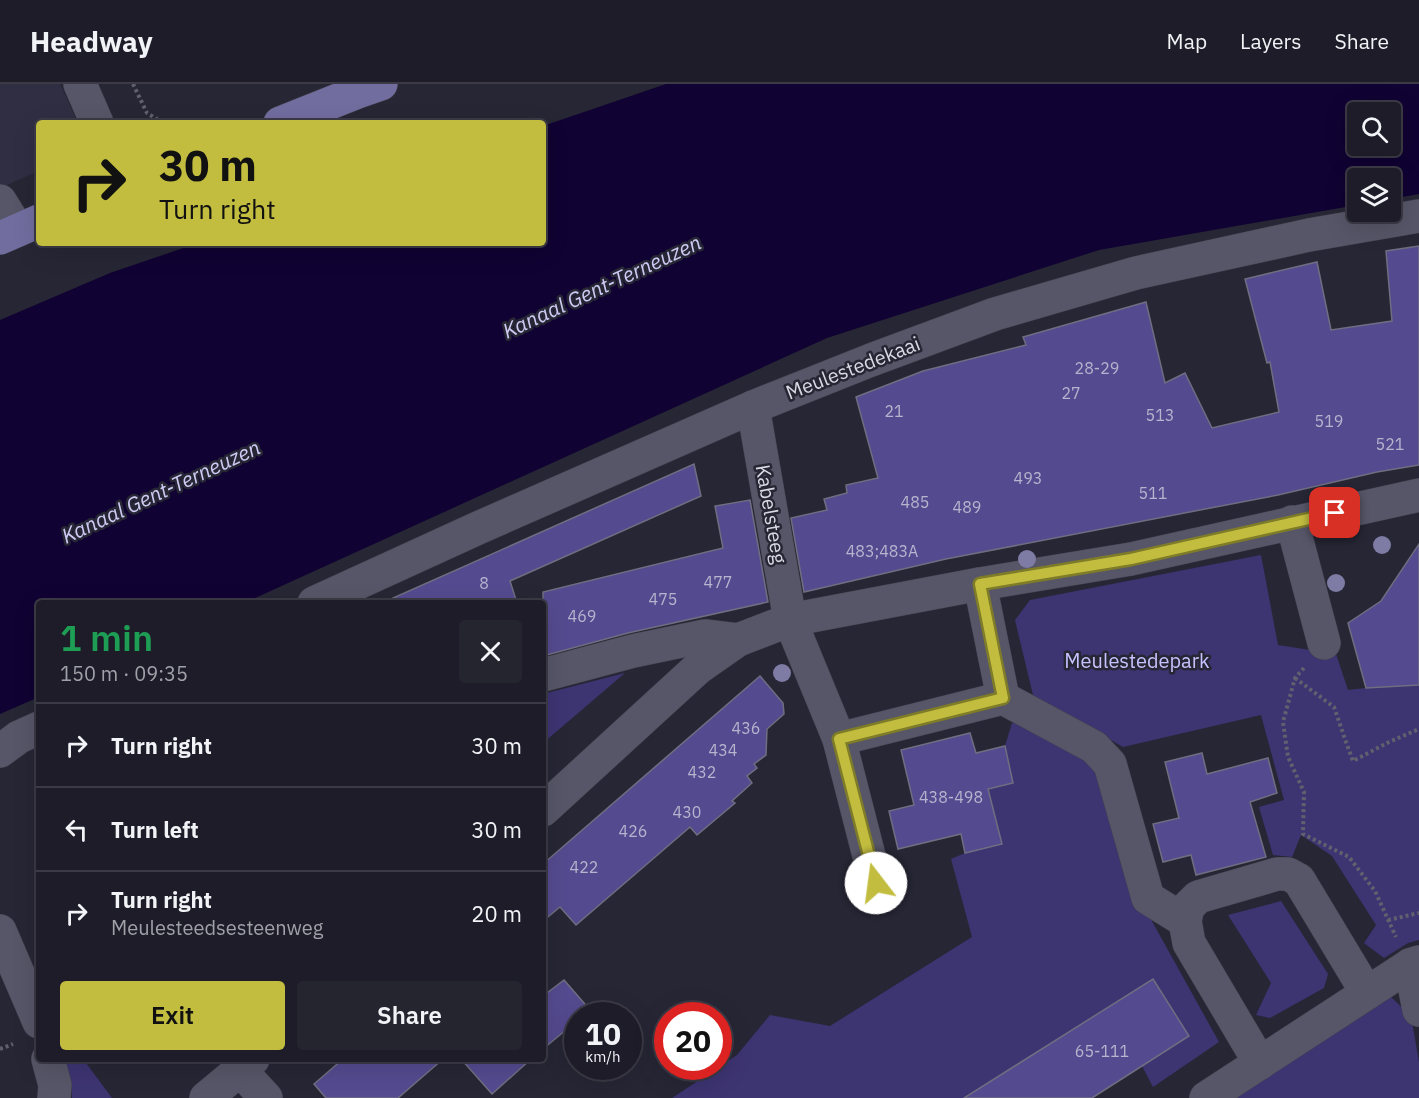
<!DOCTYPE html>
<html lang="en">
<head>
<meta charset="utf-8">
<style>
	body { margin:0; font-family:"IBM Plex Sans",sans-serif; background:#252530; color:#f1f3f6; height:100vh; display:flex; flex-direction:column; font-size:22px; white-space:nowrap }
	* { box-sizing:border-box; margin:0 }
	p { font-size:20px; color:#a0a1a8 }
	.icon { flex:none; width:33px; height:33px; fill:none; stroke:currentColor; stroke-width:2; stroke-linecap:round; stroke-linejoin:round }
	.map { position:relative; flex:1; overflow:hidden }
	.side { position:absolute; left:36px; top:516px; width:510px; height:462px; display:flex; flex-direction:column; background:#1d1c28; border-radius:6px; box-shadow:0 6px 24px #0002,0 0 0 2px #3b3a45 }
	.side>* { flex:none }
	.banner { position:absolute; left:36px; top:36px; width:510px; height:126px; border-radius:6px; box-shadow:0 6px 24px #0002,0 0 0 2px #3b3a45; background:#c2bd3f; color:#111; overflow:hidden }
	.controls { position:absolute; left:1347px; top:18px; display:grid; gap:12px }
	.controls a { display:grid; place-items:center; width:54px; height:54px; border-radius:6px; background:#1d1c28; box-shadow:0 6px 24px #0002,0 0 0 2px #3b3a45; font-size:30px }
	.speed { position:absolute; left:564px; top:918px; display:flex; gap:12px; font-size:30px; font-weight:700; text-align:center }
	.speed>* { display:grid; place-content:center; width:78px; height:78px; border-radius:50%; background:#1d1c28; box-shadow:0 6px 24px #0002,0 0 0 2px #3b3a45; line-height:1 }
	.speed small { font-size:15px; font-weight:400 }
	.speed .limit { border:9px solid #d22; background:#fff; color:#111 }
	.pin { position:absolute; display:grid; place-items:center; width:51px; height:51px; color:#fff; margin:-26px; border-radius:12px; box-shadow:0 3px 9px #0006 }
	.me { position:absolute; width:66px; margin:-33px; rotate:345deg; stroke-linejoin:round; filter:drop-shadow(0 0 4px #0008) }
	.turn { display:flex; align-items:center; gap:21px; height:126px; padding:0 24px; font-size:27px }
	.turn .icon { width:78px; height:78px; stroke-width:2.5 }
	.turn b { display:block; font-size:42px; line-height:51px }
	.round { display:grid; place-items:center; flex:none; width:63px; height:63px; border-radius:6px; background:#252530 }
	.overview { display:flex; align-items:center; justify-content:space-between; height:102px; padding:0 24px }
	h1 { font-size:36px; font-weight:600; line-height:45px; color:#1e9e55 }
	.primary-button { display:flex; gap:12px; margin-top:auto; padding:12px 24px }
	.primary-button a { flex:1; height:69px; border-radius:6px; background:#c2bd3f; color:#111; font-size:24px; font-weight:600; line-height:69px; text-align:center }
	.primary-button a+a { background:#252530; color:#f1f3f6 }
	ul { padding:0; list-style:none }
	li { display:flex; align-items:center; gap:18px; height:84px; padding:0 24px; border-top:2px solid #3b3a45 }
	li div { flex:1 }
	li b { display:block; font-size:22px }
	li em { font-style:normal }
	header { display:flex; align-items:center; gap:36px; box-sizing:border-box; height:84px; padding:0 30px; background:#1d1c28; border-bottom:2px solid #3b3a45 }
	header strong { font-size:28px }
	nav { display:flex; gap:33px; margin-inline-start:auto; font-size:21px }
	.map>svg:first-child { display:block }
	.built { fill:#2f2e43 }
	.green { fill:#3d3472 }
	.water { fill:#100232; fill-rule:evenodd }
	.building { fill:#544a8f; stroke:#6f6e81; stroke-width:1.5 }
	.lines { fill:none; stroke-linecap:round; stroke-linejoin:round }
	.minor-casing { stroke:#444350; stroke-width:34 }
	.major-casing { stroke:#444350; stroke-width:34 }
	.path { stroke:#61606e; stroke-width:4; stroke-dasharray:3 3; stroke-linecap:butt }
	.minor { stroke:#575668; stroke-width:33 }
	.major { stroke:#716d9f; stroke-width:33 }
	.tree { fill:#7e7ca4 }
	.route-casing { stroke:#7e7b29; stroke-width:15 }
	.route { stroke:#c2bd3f; stroke-width:10 }
	.labels { text-anchor:middle; stroke-width:5; stroke-linejoin:round; paint-order:stroke }
	.number-label { font-size:16px; fill:#b8b4ce }
	.street-label { font-size:20px; fill:#d9d8e3; stroke:#272635 }
	.park-label { font-size:20px; fill:#c6c2fe; stroke:#272635 }
	.water-label { font-size:21px; font-style:italic; fill:#cdcbf4; stroke:#272635 }
</style>
</head>
<body>
<header>
<strong>Headway</strong>
<nav><a>Map</a><a>Layers</a><a>Share</a></nav>
</header>
<div class="map">
<svg width="1419" height="1014" viewBox="0 0 1419 1014">
	<rect width="100%" height="100%" fill="#272635"/>
	<!-- built -->
	<path class="built" d="M0 0H60L78 39H39V87L0 104Z"/>
	<!-- green -->
	<g class="green">
		<path d="M1261 471 1278 561 1336 570 1348 606 1366 604 1419 601V856L1408 859 1384 874 1364 859 1376 841 1332 772 1301 751 1292 773 1273 771 1259 723 1284 716 1261 631 1123 663 1033 611 1015 536 1030 516Z"/>
		<path d="M625 589 543 659V610Z"/>
		<path d="M1023 635 1103 684 1133 803 1219 958 1153 1003 1142 982 1189 952 1153 895 964 1014H672L737 971 770 931 830 942 972 853 951 775 965 769 1002 760 988 705 1013 698 1005 662 1012 639Z"/>
		<path d="M1281 817 1328 890 1324 904 1270 934 1256 931 1271 899 1228 831Z"/>
		<path d="M1391 913 1411 932 1419 978V1014H1229Z"/>
		<path d="M64 975H83L112 1014H72V1002Z"/>
	</g>
	<!-- water -->
	<path class="water" d="M666 0H1419V110L1391 115 1390 94H1358L1357 121 1099 166 827 254 244 519H39V613L0 630V236L110 189 198 159H543V42ZM1358 28H1390V62H1358Z"/>
	<!-- building -->
	<g class="building">
		<path d="M1419 162V381L1377 388 1278 411 946 475 804 508 791 434 827 426 824 415 847 409 846 401 878 394 856 313 923 287 1026 261 1023 253 1146 218 1165 299 1185 289 1212 344 1279 328 1270 278 1267 279 1245 195 1317 178 1331 246 1392 237 1386 167Z"/>
		<path d="M694 380 701 412 510 497 517 519H382Z"/>
		<path d="M750 416 768 518 628 549 543 572V508L723 464 715 422Z"/>
		<path d="M1419 460V601L1366 604 1348 539 1381 517Z"/>
		<path d="M760 592 783 619 784 630 767 645 766 671 754 680 757 684 747 692 752 699 732 717 735 719 697 751 690 743 576 841 560 823 543 837V780Z"/>
		<path d="M970 649 976 669 1005 662 1013 699 988 705 1002 760 965 769 961 750 898 765 889 727 914 721 901 666Z"/>
		<path d="M1202 669 1207 690 1268 674 1277 709 1250 718 1266 773 1196 791 1191 771 1163 778 1153 740 1179 734 1165 678Z"/>
		<path d="M1153 895 1189 952 1142 982 1092 1014H964Z"/>
		<path d="M564 896 590 926 583 932H578V936L543 965V912Z"/>
		<path d="M343 975H443L398 1014H326L314 1000Z"/>
		<path d="M461 975H531L492 1010Z"/>
	</g>
	<g class="lines">
		<defs>
			<g id="minor">
				<path d="M80 0 97 39"/>
				<path d="M0 117 18 146"/>
				<path d="M753 323 790 536 839 655 1003 614 980 500"/>
				<path d="M1292 438 1324 559"/>
				<path d="M314 519 478 444 753 323 871 276 995 230 1136 189 1309 151 1419 132"/>
				<path d="M543 591 633 567 705 552 738 556"/>
				<path d="M1003 614 1094 663 1110 680 1148 814 1185 837"/>
				<path d="M839 655 876 799"/>
				<path d="M0 667 19 653 39 644"/>
				<path d="M543 726 698 584 738 556 790 536 980 500 1131 475 1419 411"/>
				<path d="M0 847 39 938"/>
				<path d="M1410 881 1419 926"/>
				<path d="M48 975 55 1001 54 1014"/>
				<path d="M1260 979 1189 859 1185 837 1188 823 1198 813 1277 790H1288L1299 796 1367 909"/>
				<path d="M240 986 266 1014"/>
				<path d="M206 1014 253 975"/>
				<path d="M1206 1014 1410 881 1419 878"/>
			</g>
			<g id="major">
				<path d="M280 39 358 8 381 0"/>
				<path d="M0 154 39 137"/>
			</g>
		</defs>
		<!-- minor casing -->
		<use href="#minor" class="minor-casing"/>
		<!-- major casing -->
		<use href="#major" class="major-casing"/>
		<!-- path -->
		<g class="path">
			<path d="M133 0 147 29 163 39"/>
			<path d="M1304 584 1295 594 1283 638 1288 673 1304 708 1303 750 1349 773 1375 807 1396 853"/>
			<path d="M1295 594 1334 623 1346 658 1353 677 1389 658 1419 645"/>
			<path d="M1388 836 1419 829"/>
			<path d="M0 965 13 960"/>
		</g>
		<!-- minor -->
		<use href="#minor" class="minor"/>
		<!-- major -->
		<use href="#major" class="major"/>
	</g>
	<!-- trees -->
	<g class="tree">
		<circle cx="1382" cy="461" r="9"/>
		<circle cx="1027" cy="475" r="9"/>
		<circle cx="1336" cy="499" r="9"/>
		<circle cx="782" cy="589" r="9"/>
	</g>
	<g class="lines">
		<defs>
			<path id="route" d="M876 799 839 655 1003 614 980 500 1131 475 1335 429"/>
		</defs>
		<!-- route casing -->
		<use href="#route" class="route-casing"/>
		<!-- route -->
		<use href="#route" class="route"/>
	</g>
	<g class="labels">
		<!-- number labels -->
		<g class="number-label">
			<text x="1097" y="290">28-29</text>
			<text x="1071" y="315">27</text>
			<text x="894" y="333">21</text>
			<text x="1160" y="337">513</text>
			<text x="1329" y="343">519</text>
			<text x="1390" y="366">521</text>
			<text x="1028" y="400">493</text>
			<text x="1153" y="415">511</text>
			<text x="915" y="424">485</text>
			<text x="967" y="429">489</text>
			<text x="882" y="473">483;483A</text>
			<text x="718" y="504">477</text>
			<text x="484" y="505">8</text>
			<text x="663" y="521">475</text>
			<text x="582" y="538">469</text>
			<text x="746" y="650">436</text>
			<text x="723" y="672">434</text>
			<text x="702" y="694">432</text>
			<text x="951" y="719">438-498</text>
			<text x="687" y="734">430</text>
			<text x="633" y="753">426</text>
			<text x="584" y="789">422</text>
			<text x="1102" y="973">65-111</text>
		</g>
		<!-- street labels -->
		<g class="street-label">
			<text transform="translate(853 284) rotate(-21)" y="7">Meulestedekaai</text>
			<text transform="translate(771 430) rotate(80)" y="7">Kabelsteeg</text>
		</g>
		<!-- park labels -->
		<g class="park-label">
			<text x="1137" y="584">Meulestedepark</text>
		</g>
		<!-- water labels -->
		<g class="water-label">
			<text transform="translate(602 203) rotate(-25)" y="7">Kanaal Gent-Terneuzen</text>
			<text transform="translate(161 408) rotate(-25)" y="7">Kanaal Gent-Terneuzen</text>
		</g>
	</g>
</svg>
<div class="controls">
<a><svg class="icon" aria-label="search" viewBox="0 0 24 24"><circle cx="10" cy="10" r="6"/><path d="M15 15l6 6"/></svg></a>
<a><svg class="icon" aria-label="layers" viewBox="0 0 24 24"><path d="M12 4l9 5-9 5-9-5zM3 14l9 5 9-5"/></svg></a>
</div>
<div class="speed"><div>10<small>km/h</small></div><div class="limit">20</div></div>
<div class="pin" style="left:1335px;top:429px;background:#d93025"><svg class="icon" aria-label="arrive" viewBox="0 0 24 24"><path d="M6 21V4h12l-3 4 3 4H6"/></svg></div>
<svg class="me" style="left:876px;top:799px" viewBox="-20 -20 40 40"><circle r="19" fill="#fff"/><path d="M0-13L10 11 0 6-10 11z" fill="#c2bd3f"/></svg>
<div class="banner">
<div class="turn"><svg class="icon" aria-label="right" viewBox="0 0 24 24"><path d="M7 20v-9h11M14 6l5 5-5 5"/></svg><div><b>30 m</b>Turn right</div></div>
</div>
<section class="side">
<div class="overview"><div><h1>1 min</h1><p>150 m · 09:35</p></div><a class="round"><svg class="icon" aria-label="close" viewBox="0 0 24 24"><path d="M6 6l12 12M18 6L6 18"/></svg></a></div>
<ul>
<li><svg class="icon" aria-label="right" viewBox="0 0 24 24"><path d="M7 20v-9h11M14 6l5 5-5 5"/></svg><div><b>Turn right</b></div><em>30 m</em></li>
<li><svg class="icon" aria-label="left" viewBox="0 0 24 24"><path d="M17 20v-9H6M10 6l-5 5 5 5"/></svg><div><b>Turn left</b></div><em>30 m</em></li>
<li><svg class="icon" aria-label="right" viewBox="0 0 24 24"><path d="M7 20v-9h11M14 6l5 5-5 5"/></svg><div><b>Turn right</b><p>Meulesteedsesteenweg</p></div><em>20 m</em></li>
</ul>
<div class="primary-button"><a>Exit</a><a>Share</a></div>
</section>
</div>
</body>
</html>
